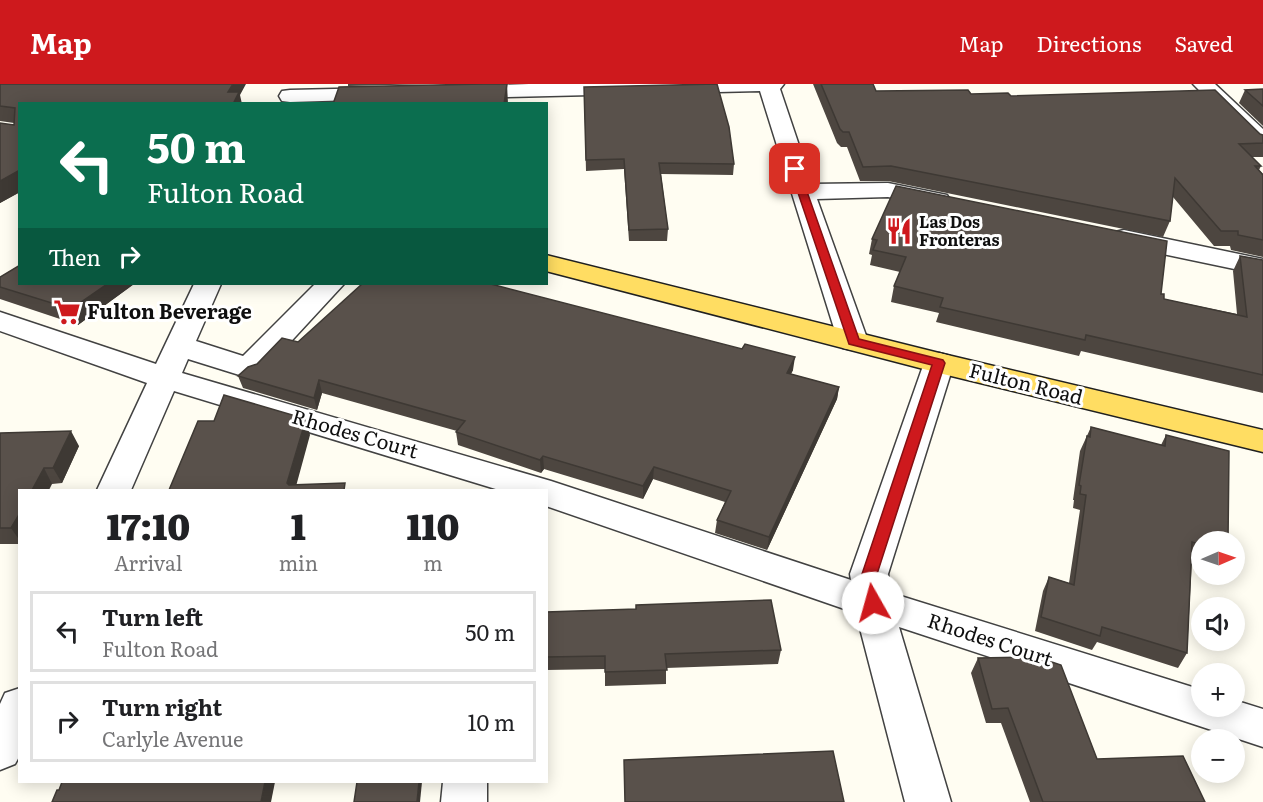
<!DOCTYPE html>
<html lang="en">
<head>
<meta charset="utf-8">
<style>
	body { margin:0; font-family:Literata,serif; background:#f6f6f6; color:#202124; height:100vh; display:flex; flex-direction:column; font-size:22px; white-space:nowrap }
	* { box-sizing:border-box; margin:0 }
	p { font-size:20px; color:#757577 }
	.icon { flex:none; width:33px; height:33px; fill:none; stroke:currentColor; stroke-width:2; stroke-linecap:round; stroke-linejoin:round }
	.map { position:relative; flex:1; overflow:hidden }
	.drawer { position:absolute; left:18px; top:405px; width:530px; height:294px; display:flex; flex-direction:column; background:#fff; border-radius:0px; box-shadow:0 3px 15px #0003 }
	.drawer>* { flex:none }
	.banner { position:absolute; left:18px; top:18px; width:530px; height:183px; border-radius:0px; box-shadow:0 3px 15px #0003; background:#0b6e4f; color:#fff; overflow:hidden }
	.needle { width:39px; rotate:88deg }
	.buttons { position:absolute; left:1191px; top:447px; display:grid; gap:12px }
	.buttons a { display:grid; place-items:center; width:54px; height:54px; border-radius:50%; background:#fff; box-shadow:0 3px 15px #0003; font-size:30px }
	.pin { position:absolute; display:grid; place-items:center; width:51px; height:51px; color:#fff; margin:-26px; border-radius:12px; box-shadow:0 3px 9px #0006 }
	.me { position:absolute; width:66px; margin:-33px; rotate:353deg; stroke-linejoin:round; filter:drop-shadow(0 0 4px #0008) }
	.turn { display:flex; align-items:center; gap:21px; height:126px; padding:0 30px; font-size:27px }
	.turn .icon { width:78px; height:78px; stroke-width:2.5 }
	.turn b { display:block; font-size:42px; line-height:51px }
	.then { display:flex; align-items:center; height:57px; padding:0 30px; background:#0003; gap:12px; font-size:22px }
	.eta { display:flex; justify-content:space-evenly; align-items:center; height:102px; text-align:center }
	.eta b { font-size:36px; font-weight:800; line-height:42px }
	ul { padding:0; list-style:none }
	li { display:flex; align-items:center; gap:18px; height:81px; margin:0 12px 9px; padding:0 18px; border:3px solid #e0e0e0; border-radius:0px }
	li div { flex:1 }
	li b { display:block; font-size:22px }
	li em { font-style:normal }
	header { display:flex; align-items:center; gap:36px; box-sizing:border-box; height:84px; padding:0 30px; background:#ce191d; color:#fff }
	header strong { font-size:28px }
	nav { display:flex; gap:33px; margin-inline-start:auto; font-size:21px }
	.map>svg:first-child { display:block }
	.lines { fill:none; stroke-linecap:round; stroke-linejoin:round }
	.minor-casing { stroke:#424242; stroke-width:3 }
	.major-casing { stroke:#202020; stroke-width:3 }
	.minor { fill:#fff; fill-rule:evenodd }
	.major { fill:#ffdd62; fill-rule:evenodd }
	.wall { fill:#4d4640 }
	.shaded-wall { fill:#3e3934 }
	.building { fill:#59514b; stroke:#3e3934; stroke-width:1.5 }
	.route { fill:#ce191d; stroke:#861013; stroke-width:1.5 }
	.labels { text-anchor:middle; stroke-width:6; stroke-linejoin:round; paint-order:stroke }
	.far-poi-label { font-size:16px; font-weight:bold; fill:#0f0f0f; stroke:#fff; text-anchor:start }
	.poi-label { font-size:20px; font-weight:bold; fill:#0f0f0f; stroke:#fff; text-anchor:start }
	.street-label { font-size:20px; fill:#0f0f0f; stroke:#fff }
</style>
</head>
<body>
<header>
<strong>Map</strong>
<nav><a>Map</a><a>Directions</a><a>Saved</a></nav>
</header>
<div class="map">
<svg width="1263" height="718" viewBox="0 0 1263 718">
	<rect width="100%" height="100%" fill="#fffdf2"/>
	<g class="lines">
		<defs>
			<g id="minor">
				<path d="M529 0H784L780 5 812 100 888 99 947 111 950 116 947 121 938 123 888 113 817 115 868 257 863 264 853 266 843 264 838 257 760 7 464 14 457 12 453 8 457 4 464 2Z"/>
				<path d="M1193 0H1215L1263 45V65L1255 63Z"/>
				<path d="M379 4 387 5 390 10 387 15 290 18 282 17 279 12 282 7 290 6Z"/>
				<path d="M1124 146 1263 175V191L1115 160 1111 154 1115 148Z"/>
				<path d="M194 200H221L196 257 243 272 315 200H344L260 291 249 294 188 275 182 289 551 397 851 496 850 490 924 279 928 272 939 269 950 272 954 279 888 490 891 509 1202 606V622H1234V616L1263 625V663L899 543 951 718H905L856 529 546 422V406H499L174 307 131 406H97L147 299 0 247V228L156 280Z"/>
				<path d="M20 604V671L15 680 0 686V620L5 609Z"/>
				<path d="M443 698H487V718H441Z"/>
			</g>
			<path id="major" d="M546 171 939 269 1263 346V368L939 289 546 187Z"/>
		</defs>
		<!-- minor casing -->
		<use href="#minor" class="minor-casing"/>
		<!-- major casing -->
		<use href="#major" class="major-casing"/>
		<!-- minor -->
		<use href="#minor" class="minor"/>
		<!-- major -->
		<use href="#major" class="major"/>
	</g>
	<!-- wall -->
	<g class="wall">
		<path d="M0 0 240 11 20 20V108L0 119V39L14 41V39L0 37Z"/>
		<path d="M348 0H433L348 2Z"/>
		<path d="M813 0H873L876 7 1011 12 1263 51V73H1252L1261 82 1259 86 1263 90V173L1231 166 1230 162H1214L1173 113 1170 137 1163 153 888 97H860L847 63H841L837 59Z"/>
		<path d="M584 3 734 80 733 91 661 90 668 145 667 157H629L624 85 586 87Z"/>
		<path d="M1263 5V42L1239 19 1245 6Z"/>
		<path d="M872 155 1161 210 1164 215 1237 230 1233 187 1240 172 1263 176V309L1081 267 1079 272 936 238 939 229 891 218 894 202 900 188 870 181 872 171 869 170Z"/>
		<path d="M0 193 20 200H134L78 241 0 215Z"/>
		<path d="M298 258 793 286 791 290 839 303 837 315 767 466 715 449 717 436 725 418 653 395 643 415 544 385 541 389 458 361 456 348 457 347 322 309 317 326 243 304 238 292 257 280Z"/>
		<path d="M1091 343 1161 361 1166 351 1202 458V478L1192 475 1187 569 1178 584 1097 558 1092 566 1035 547 1043 507 1049 493 1069 499 1080 426 1073 424 1074 416H1073L1080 367Z"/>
		<path d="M0 349 79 362 62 399 52 400 20 406V460H0Z"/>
		<path d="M546 528 781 566 778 580 666 584V600L605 602V585L546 586Z"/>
		<path d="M978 574 1097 675 1205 718H1030L1001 639H986L971 589Z"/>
	</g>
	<!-- shaded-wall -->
	<g class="shaded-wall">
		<path d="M233 0H246L240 11 242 20H231L228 8Z"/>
		<path d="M507 0 508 20H504Z"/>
		<path d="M20 86V108L0 119V97Z"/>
		<path d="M107 200H134L78 241 71 225Z"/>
		<path d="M795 273 793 286 785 301 787 289Z"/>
		<path d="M319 296 322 309 317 326 314 314Z"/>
		<path d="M839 303 837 315 767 466 769 453Z"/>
		<path d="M306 335 310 351 295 406 287 399Z"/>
		<path d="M71 347 79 362 62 399 53 384Z"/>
		<path d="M543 372 544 385 541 389 540 376Z"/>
		<path d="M654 383 653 395 643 415V402Z"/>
		<path d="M44 384 52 400 49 406H32Z"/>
		<path d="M20 429V457L11 444Z"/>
		<path d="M265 698H275L271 718H261Z"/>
		<path d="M419 698H422L420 718H417Z"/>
	</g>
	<!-- building -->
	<g class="building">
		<path d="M0 0H233L228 8H239L233 20H20V86L0 97V39L14 41 15 24 0 22Z"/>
		<path d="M483 0H507L504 20H333L339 3Z"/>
		<path d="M717 0 729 43 734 80 659 79 668 145 629 146 624 75 586 76 584 3Z"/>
		<path d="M821 0H873L876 7 968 6 971 10 1008 9 1011 12 1215 6 1260 50 1263 51V59L1239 60 1261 82H1255L1263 91V156L1238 151V147H1221L1175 94 1170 137 891 82 863 83 849 48H843L840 45Z"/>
		<path d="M1263 5V22L1245 6Z"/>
		<path d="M896 102 1167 157 1161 210H1164V215L1247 233 1240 172 1263 176V291L1086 251 1085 256 940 223 943 214 894 202 906 173 873 166 877 156 872 155Z"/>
		<path d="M20 181V200H107L71 225 0 203V193Z"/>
		<path d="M362 200H491L742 265 745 260 795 273 787 289 839 303 769 453 717 436 731 407 654 383 643 402 543 372 540 376 456 348 465 337 319 296 314 314 238 292 248 283 257 280 282 254 298 258Z"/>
		<path d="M224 311 306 335 287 399 289 401 345 399 344 406H169L198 337H214Z"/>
		<path d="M1091 343 1165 362 1166 351 1229 367 1228 458H1202V461L1192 458 1187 569 1102 543 1100 552 1041 533 1049 493 1074 501 1086 411 1080 410 1081 402 1079 401 1087 352 1090 353Z"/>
		<path d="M71 347 53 384H44L32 406H20V429L11 444H0V349Z"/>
		<path d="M771 516 781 566 665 570 667 586 605 588V572L546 573V528L636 525V521Z"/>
		<path d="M1037 573 1061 581 1097 675 1183 672 1205 718H1043L1008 624 992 625 978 574Z"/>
		<path d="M833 667 844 718H625L624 676Z"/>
		<path d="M62 698H265L261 718H52L57 706H59Z"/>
		<path d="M357 698H419L417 718H354Z"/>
	</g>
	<!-- route -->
	<path class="route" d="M795 82 799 85 859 255 943 276 945 279 877 490 881 519 879 523 873 525 867 523 862 490 932 281 849 260 790 85Z"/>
	<!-- icons -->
	<defs>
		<symbol id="restaurant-bare" viewBox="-9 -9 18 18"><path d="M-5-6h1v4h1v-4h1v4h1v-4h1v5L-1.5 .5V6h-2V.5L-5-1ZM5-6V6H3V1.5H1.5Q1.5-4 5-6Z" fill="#ce191d" stroke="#fff" stroke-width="2.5" paint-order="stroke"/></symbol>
		<symbol id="supermarket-bare" viewBox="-9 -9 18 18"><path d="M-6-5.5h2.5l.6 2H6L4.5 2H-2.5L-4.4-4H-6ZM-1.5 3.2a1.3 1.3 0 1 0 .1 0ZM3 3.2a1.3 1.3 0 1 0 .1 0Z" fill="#ce191d" stroke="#fff" stroke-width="2.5" paint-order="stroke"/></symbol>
	</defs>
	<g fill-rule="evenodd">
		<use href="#restaurant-bare" x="880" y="128" width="38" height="38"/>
		<use href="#supermarket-bare" x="48" y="209" width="38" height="38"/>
	</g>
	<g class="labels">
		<!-- far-poi labels -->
		<g class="far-poi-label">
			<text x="919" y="144">Las Dos<tspan x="919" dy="18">Fronteras</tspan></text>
		</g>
		<!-- poi labels -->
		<g class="poi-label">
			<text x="87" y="235">Fulton Beverage</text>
		</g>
		<!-- street labels -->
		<g class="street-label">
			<text transform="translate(1026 300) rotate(14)" y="7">Fulton Road</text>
			<text transform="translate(355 350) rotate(16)" y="7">Rhodes Court</text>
			<text transform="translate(990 556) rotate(18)" y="7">Rhodes Court</text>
		</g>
	</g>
</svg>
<div class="buttons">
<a><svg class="needle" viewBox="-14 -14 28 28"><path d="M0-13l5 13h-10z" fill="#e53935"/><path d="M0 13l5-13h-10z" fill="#757577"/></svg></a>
<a><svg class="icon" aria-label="sound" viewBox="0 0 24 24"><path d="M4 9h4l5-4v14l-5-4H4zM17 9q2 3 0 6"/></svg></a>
<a>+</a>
<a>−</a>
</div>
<div class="pin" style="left:795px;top:85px;background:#d93025"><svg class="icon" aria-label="arrive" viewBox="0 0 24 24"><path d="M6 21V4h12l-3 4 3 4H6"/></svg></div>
<svg class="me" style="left:873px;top:519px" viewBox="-20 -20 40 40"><circle r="19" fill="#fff"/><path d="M0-13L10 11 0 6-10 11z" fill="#ce191d"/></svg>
<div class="banner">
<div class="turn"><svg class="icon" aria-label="left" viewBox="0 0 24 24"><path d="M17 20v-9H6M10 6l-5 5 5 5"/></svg><div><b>50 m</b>Fulton Road</div></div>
<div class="then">Then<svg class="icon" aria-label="right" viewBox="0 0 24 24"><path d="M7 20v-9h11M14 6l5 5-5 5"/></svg></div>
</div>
<section class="drawer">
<div class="eta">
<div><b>17:10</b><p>Arrival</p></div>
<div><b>1</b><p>min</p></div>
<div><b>110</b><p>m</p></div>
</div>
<ul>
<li><svg class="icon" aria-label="left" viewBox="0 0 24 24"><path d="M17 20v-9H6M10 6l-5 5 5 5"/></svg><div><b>Turn left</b><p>Fulton Road</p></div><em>50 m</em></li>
<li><svg class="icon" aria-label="right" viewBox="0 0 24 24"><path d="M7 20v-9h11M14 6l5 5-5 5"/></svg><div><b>Turn right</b><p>Carlyle Avenue</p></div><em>10 m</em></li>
</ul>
</section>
</div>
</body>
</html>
